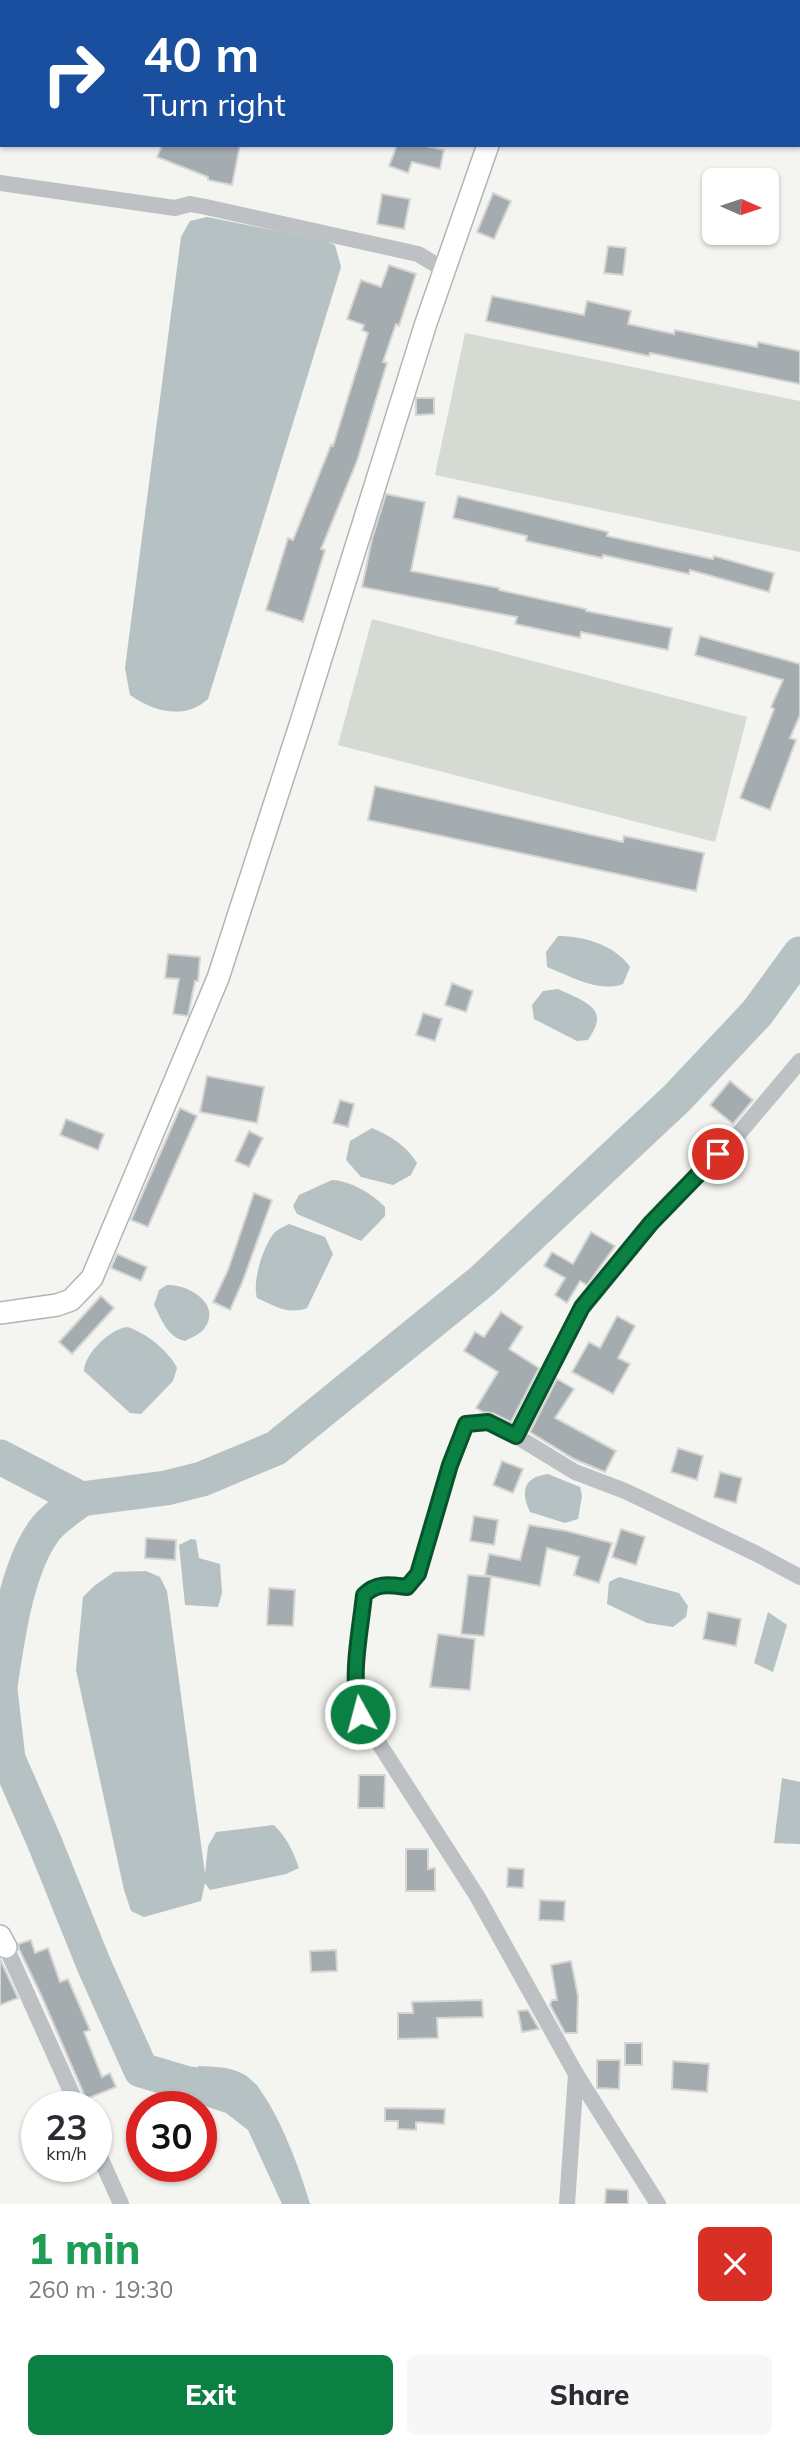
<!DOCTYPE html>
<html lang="en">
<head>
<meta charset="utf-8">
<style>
	body { margin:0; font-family:Mulish,sans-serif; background:#f7f7f7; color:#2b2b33; height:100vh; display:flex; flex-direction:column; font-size:26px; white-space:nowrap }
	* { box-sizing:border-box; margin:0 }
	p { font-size:23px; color:#7c7c81 }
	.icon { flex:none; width:38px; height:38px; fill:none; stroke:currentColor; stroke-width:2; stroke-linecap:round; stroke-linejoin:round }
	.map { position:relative; height:2204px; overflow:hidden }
	.panel { display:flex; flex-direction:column; background:#fff; flex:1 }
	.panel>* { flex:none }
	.top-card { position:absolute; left:0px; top:0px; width:802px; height:147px; box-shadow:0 2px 5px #0004; background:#1a4fa0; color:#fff; overflow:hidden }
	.needle { width:46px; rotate:93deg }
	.buttons { position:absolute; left:702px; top:168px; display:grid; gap:14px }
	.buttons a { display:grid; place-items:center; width:77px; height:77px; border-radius:10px; background:#fff; box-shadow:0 2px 5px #0004; font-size:35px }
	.speed { position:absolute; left:21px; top:2091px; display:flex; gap:14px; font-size:35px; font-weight:700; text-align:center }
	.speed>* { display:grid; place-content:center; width:91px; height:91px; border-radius:50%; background:#fff; box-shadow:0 2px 5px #0004; line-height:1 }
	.speed small { font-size:18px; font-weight:400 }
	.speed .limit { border:10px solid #d22; background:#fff; color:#111 }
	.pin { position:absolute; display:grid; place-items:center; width:60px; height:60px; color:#fff; margin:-30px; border:4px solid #fff; border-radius:50%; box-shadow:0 2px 7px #0007 }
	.me { position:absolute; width:77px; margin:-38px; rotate:353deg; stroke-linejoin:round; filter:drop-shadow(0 0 5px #0008) }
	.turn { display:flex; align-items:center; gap:24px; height:147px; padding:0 28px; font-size:32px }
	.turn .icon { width:91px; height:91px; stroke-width:2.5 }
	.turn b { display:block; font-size:49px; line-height:60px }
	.round { display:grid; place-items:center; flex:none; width:74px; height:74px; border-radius:10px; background:#f7f7f7 }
	.head { display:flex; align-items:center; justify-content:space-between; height:119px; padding:0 28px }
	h1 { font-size:42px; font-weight:800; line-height:52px; color:#1e9e55 }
	.primary-button { display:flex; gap:14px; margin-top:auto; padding:14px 28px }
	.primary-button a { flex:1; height:80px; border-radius:10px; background:#0b8043; color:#fff; font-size:28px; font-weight:800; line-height:80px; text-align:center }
	.primary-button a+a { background:#f7f7f7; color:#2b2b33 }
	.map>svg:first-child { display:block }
	.green { fill:#d5dad2 }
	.water { fill:#b6c1c4 }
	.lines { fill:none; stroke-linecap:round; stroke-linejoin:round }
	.river { stroke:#b6c1c4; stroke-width:35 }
	.building { fill:#a4acb0; stroke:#d5d5d3; stroke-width:2 }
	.secondary-casing { stroke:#b0b5b8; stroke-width:24 }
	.street { stroke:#bdc1c4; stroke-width:16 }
	.secondary { stroke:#fff; stroke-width:21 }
	.route-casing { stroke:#07532c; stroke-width:18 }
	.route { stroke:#0b8043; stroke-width:12 }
</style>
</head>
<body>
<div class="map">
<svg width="800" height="2204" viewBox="0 0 800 2204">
	<rect width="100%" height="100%" fill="#f4f4f0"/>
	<!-- green -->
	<g class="green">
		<path d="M465 333 800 401V552L435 475Z"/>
		<path d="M372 619 747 717 715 842 338 745Z"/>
	</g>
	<!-- water -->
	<g class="water">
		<path d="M207 217 323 240 335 245 341 267 208 699C185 720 154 712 130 695L125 668 181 237 190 221Z"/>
		<path d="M558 936C584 936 615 945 630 967L623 984C598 993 570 976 547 967L546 952Z"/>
		<path d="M558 989C569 995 598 1003 597 1019 597 1026 592 1034 588 1040L577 1041 534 1019 532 1005 543 991Z"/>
		<path d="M372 1128C390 1136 406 1145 417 1163L411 1175 393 1185 361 1177 346 1160 350 1141Z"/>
		<path d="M332 1180C351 1181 371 1193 385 1207V1216L361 1241 297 1214 293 1206 299 1195Z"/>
		<path d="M289 1224 325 1237 333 1254 307 1308C288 1315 275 1306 257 1298 252 1281 263 1247 274 1233 278 1229 285 1226 289 1224Z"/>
		<path d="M167 1285C189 1284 223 1305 204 1329 200 1334 191 1338 185 1341 167 1337 162 1320 154 1305L159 1290Z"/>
		<path d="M127 1327C145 1332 169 1351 177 1368L173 1381 141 1414 130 1413 84 1371C84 1354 110 1329 127 1327Z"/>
		<path d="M548 1474 580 1487 582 1496 578 1519 565 1523 530 1512C520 1491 524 1477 548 1474Z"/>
		<path d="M191 1539 196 1540 199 1558 220 1564 222 1593 218 1607 185 1605 179 1545Z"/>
		<path d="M146 1571 160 1577 167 1591 205 1874 208 1846 216 1832 274 1825C287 1838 293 1851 299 1868L286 1874 210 1890 205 1883 201 1901 144 1917 131 1911 124 1890 76 1670 83 1597 94 1586 114 1572Z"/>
		<path d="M619 1577 679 1593 688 1606 686 1617 673 1627 647 1623 607 1604 609 1582Z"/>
		<path d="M768 1612 787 1625 773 1672 754 1663Z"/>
		<path d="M782 1778 800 1782V1844L774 1843Z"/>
		<path d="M198 2066C214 2067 230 2066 245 2075 273 2093 301 2172 310 2204H282L248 2130 226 2113 199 2104Z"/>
	</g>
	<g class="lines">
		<!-- river -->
		<g class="river">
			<path d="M0 1457 81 1499 166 1488 202 1479 276 1448 482 1281 677 1098 757 1013 800 954"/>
			<path d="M0 1686C7 1640 16 1569 44 1531 52 1519 69 1509 81 1499"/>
			<path d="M0 1690 8 1759 44 1841 94 1965 141 2070 188 2084 224 2088 244 2097"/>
		</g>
	</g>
	<!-- building -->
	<g class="building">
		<path d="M162 145H240L232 185 208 180V177L157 157Z"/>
		<path d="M397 145H421L444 150 440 169 412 162 408 173 389 166Z"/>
		<path d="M493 193 511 201 494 239 477 232Z"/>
		<path d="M382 194 410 199 404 229 377 224Z"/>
		<path d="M608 246 626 248 623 275 604 273Z"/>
		<path d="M389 265 416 274 399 326 396 324 383 362 387 363 357 461 321 549 325 550 303 622 266 610 288 538 293 540 331 445 333 446 368 333 362 330 364 325 347 319 361 280 381 287Z"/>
		<path d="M492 296 584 315 587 301 631 311 628 324 674 334 675 330 757 347 758 342 800 351V384L650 353 649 356 486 321Z"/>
		<path d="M416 398H434V414L416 415Z"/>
		<path d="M386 494 425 502 411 571 499 588V590L586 609V611L672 628 668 650 581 632 580 638 515 624 517 617 362 587 372 539Z"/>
		<path d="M458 496 608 532 607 536 713 559 714 556 774 573 769 592 690 570 689 574 603 555 602 558 526 541 527 536 453 518Z"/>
		<path d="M700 636 800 664V715L790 738 796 740 770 810 740 798 774 709 771 707 783 680 695 655Z"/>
		<path d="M375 786 623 842 624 836 704 853 696 891 368 820Z"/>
		<path d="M168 954 200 957 198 981H195L188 1016 173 1014 179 979 165 978Z"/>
		<path d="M452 983 473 991 466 1012 445 1005Z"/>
		<path d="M423 1013 442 1019 435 1041 416 1035Z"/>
		<path d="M207 1076 264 1087 257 1123 200 1112Z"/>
		<path d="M730 1081 753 1100 733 1124 710 1105Z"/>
		<path d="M340 1100 354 1104 348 1127 333 1123Z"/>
		<path d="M180 1108 197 1116 148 1227 131 1220Z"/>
		<path d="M66 1119 104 1134 98 1150 60 1135Z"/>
		<path d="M249 1131 263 1138 249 1167 235 1161Z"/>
		<path d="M254 1193 272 1200 242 1283 230 1310 213 1302 228 1270Z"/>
		<path d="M591 1232 615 1246 587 1285 580 1281 567 1303 555 1295 565 1278 544 1266 552 1252 573 1264Z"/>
		<path d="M117 1254 147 1267 141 1281 111 1268Z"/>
		<path d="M101 1296 114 1308 72 1354 59 1342Z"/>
		<path d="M501 1312 523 1327 509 1349 539 1368 511 1422 493 1413 483 1412 476 1408 498 1372 464 1351 475 1332 484 1337Z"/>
		<path d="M617 1316 635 1326 618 1358 630 1364 613 1394 572 1372 589 1342 600 1348Z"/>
		<path d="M557 1379 574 1389 555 1418 616 1451 605 1472 574 1459 530 1432Z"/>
		<path d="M678 1448 703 1456 697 1480 671 1472Z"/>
		<path d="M502 1461 523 1469 513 1493 493 1485Z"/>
		<path d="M720 1472 742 1478 736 1503 714 1497Z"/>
		<path d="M474 1516 498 1520 494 1545 470 1541Z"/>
		<path d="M529 1525 567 1531 612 1543 599 1583 574 1575 579 1557 547 1548 540 1586 485 1575 489 1554 520 1560Z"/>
		<path d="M621 1529 645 1537 636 1565 612 1557Z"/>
		<path d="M146 1538 176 1540 175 1560 145 1558Z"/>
		<path d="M468 1575 491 1577 484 1636 461 1634Z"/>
		<path d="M269 1588 295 1590 293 1626 267 1625Z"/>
		<path d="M708 1612 741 1619 736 1646 703 1639Z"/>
		<path d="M438 1634 475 1639 470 1690 430 1687Z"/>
		<path d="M359 1775H385L384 1808H358Z"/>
		<path d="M406 1849H428V1869L435 1868V1891H406Z"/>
		<path d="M508 1868 524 1869 523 1888 507 1887Z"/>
		<path d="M540 1900 565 1901 564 1921 539 1920Z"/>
		<path d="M31 1940 35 1953 48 1948 60 1982 68 1979 90 2030 84 2032 102 2077 110 2073 116 2087 86 2099 42 1997 19 1949 18 1944Z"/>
		<path d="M336 1950 337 1971 311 1972 310 1951Z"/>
		<path d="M0 1959 18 1998 0 2005Z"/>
		<path d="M571 1961 578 1996 577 2033H565L550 2005 552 2000H557L551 1965Z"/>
		<path d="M482 2000 483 2017 437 2018 438 2038 398 2039V2013H413L412 2002Z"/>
		<path d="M528 2010 539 2029 522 2032 518 2011Z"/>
		<rect x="625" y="2043" width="17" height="22"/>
		<path d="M597 2060H620L619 2089 597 2088Z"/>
		<path d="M673 2061 709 2064 707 2092 672 2089Z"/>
		<path d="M385 2108 445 2109 444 2124 416 2122V2130L398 2129V2121H385Z"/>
		<path d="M606 2189 628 2190V2204H605Z"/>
	</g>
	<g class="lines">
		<defs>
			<g id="secondary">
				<path d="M522 2V0"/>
				<path d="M0 1313 57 1305 71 1300 92 1278 218 978 302 719 426 323 488 145"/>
				<path d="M0 1936 6 1947"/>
			</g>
		</defs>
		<!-- secondary casing -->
		<use href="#secondary" class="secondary-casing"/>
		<!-- street -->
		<g class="street">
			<path d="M0 183 175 208 190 204 206 207 418 254 445 270"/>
			<path d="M516 1436 582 1307 651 1223 735 1138 800 1061"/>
			<path d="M6 1947 78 2107"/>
			<path d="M96 2148 121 2204"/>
			<path d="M567 2204 576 2074"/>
			<path d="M658 2204 576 2074 477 1896 360 1714C350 1676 360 1634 364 1595 377 1582 390 1585 407 1587L418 1574 450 1465 466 1424 488 1422 516 1436 575 1472 625 1491 755 1553 800 1577"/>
		</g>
		<!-- secondary -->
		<use href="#secondary" class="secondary"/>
	</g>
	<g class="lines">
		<defs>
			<path id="route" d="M360 1714C350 1676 360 1634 364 1595 377 1582 390 1585 407 1587L418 1574 450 1465 466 1424 488 1422 516 1436 582 1307 651 1223 718 1154"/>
		</defs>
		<!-- route casing -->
		<use href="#route" class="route-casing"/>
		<!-- route -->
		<use href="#route" class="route"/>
	</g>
</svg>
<div class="buttons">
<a><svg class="needle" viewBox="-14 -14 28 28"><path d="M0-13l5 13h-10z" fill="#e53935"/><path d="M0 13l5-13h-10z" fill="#7c7c81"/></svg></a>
</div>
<div class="speed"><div>23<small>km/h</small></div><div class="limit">30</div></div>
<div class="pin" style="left:718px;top:1154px;background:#d93025"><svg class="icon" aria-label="arrive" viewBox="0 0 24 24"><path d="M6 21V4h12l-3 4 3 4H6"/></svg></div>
<svg class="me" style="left:360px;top:1714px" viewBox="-20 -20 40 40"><circle r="17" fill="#0b8043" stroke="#fff" stroke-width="3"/><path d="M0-11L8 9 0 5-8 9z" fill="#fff"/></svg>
<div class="top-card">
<div class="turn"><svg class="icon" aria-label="right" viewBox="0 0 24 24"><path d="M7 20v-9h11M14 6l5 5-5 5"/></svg><div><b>40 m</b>Turn right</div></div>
</div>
</div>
<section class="panel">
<div class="head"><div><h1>1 min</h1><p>260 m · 19:30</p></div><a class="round" style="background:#d93025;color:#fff"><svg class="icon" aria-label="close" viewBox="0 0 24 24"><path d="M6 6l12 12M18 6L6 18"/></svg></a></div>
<div class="primary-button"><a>Exit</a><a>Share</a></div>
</section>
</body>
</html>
